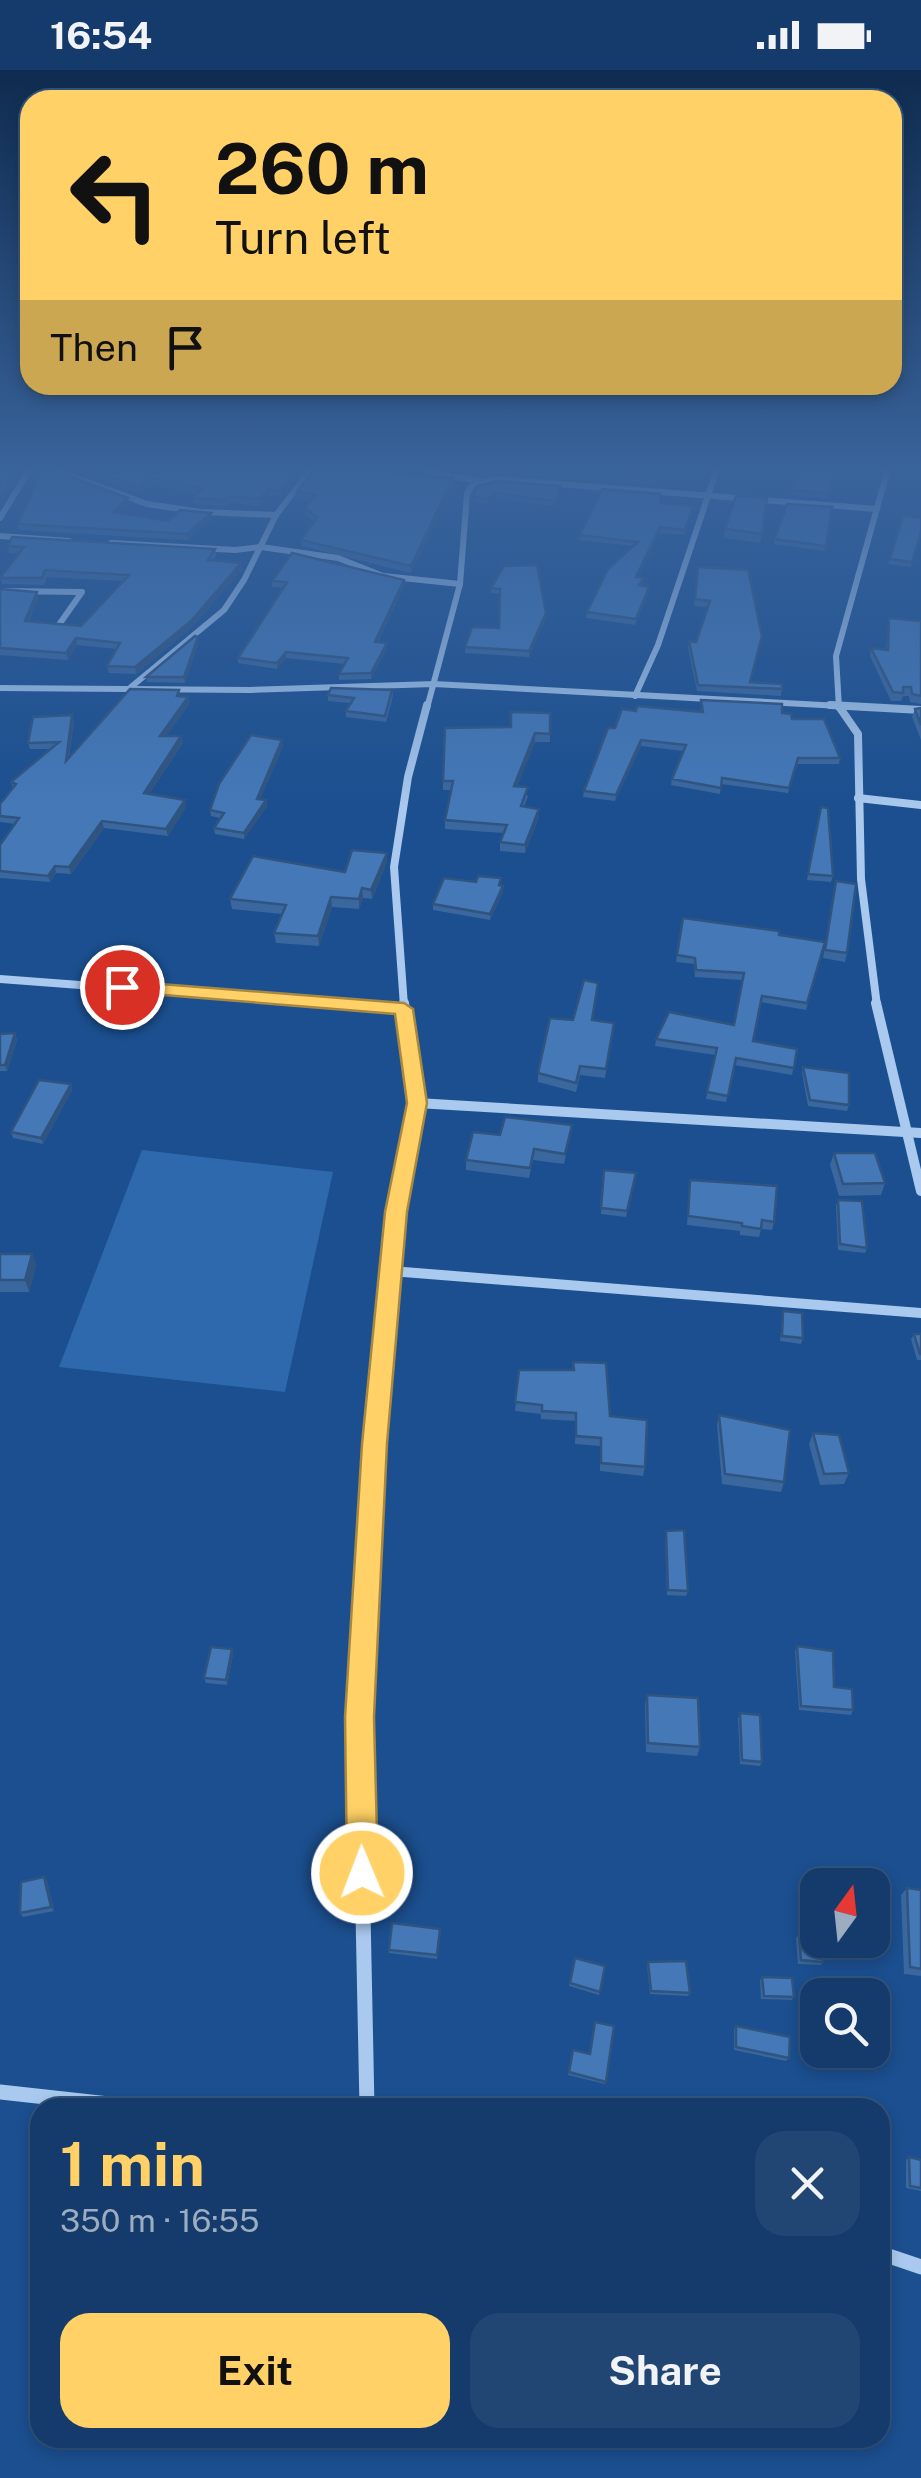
<!DOCTYPE html>
<html lang="en">
<head>
<meta charset="utf-8">
<style>
	body { margin:0; font-family:"Public Sans",sans-serif; background:#214673; color:#f1f3f6; height:100vh; display:flex; flex-direction:column; font-size:38px; white-space:nowrap }
	* { box-sizing:border-box; margin:0 }
	p { font-size:32px; color:#9dadc1 }
	.icon { flex:none; width:55px; height:55px; fill:none; stroke:currentColor; stroke-width:2; stroke-linecap:round; stroke-linejoin:round }
	.map { position:relative; flex:1; overflow:hidden }
	.details { position:absolute; left:30px; top:2028px; width:860px; height:350px; display:flex; flex-direction:column; background:#143b6b; border-radius:30px; box-shadow:0 5px 15px #0003,0 0 0 2px #33557e }
	.details>* { flex:none }
	.guide { position:absolute; left:20px; top:20px; width:882px; height:305px; border-radius:30px; box-shadow:0 5px 15px #0003,0 0 0 2px #33557e; background:#ffd166; color:#111; overflow:hidden }
	.needle { width:65px; rotate:15deg }
	.tools { position:absolute; left:800px; top:1798px; display:grid; gap:20px }
	.tools a { display:grid; place-items:center; width:90px; height:90px; border-radius:20px; background:#143b6b; box-shadow:0 5px 15px #0003,0 0 0 2px #33557e; font-size:50px }
	.pin { position:absolute; display:grid; place-items:center; width:85px; height:85px; color:#fff; margin:-42px; border:5px solid #fff; border-radius:50%; box-shadow:0 2px 10px #0007 }
	.me { position:absolute; width:110px; margin:-55px; rotate:359deg; stroke-linejoin:round; filter:drop-shadow(0 0 8px #0008) }
	.turn { display:flex; align-items:center; gap:35px; height:210px; padding:0 30px; font-size:45px }
	.turn .icon { width:130px; height:130px; stroke-width:2.5 }
	.turn b { display:block; font-size:70px; line-height:85px }
	.then { display:flex; align-items:center; height:95px; padding:0 30px; background:#0003; gap:20px; font-size:38px }
	.round { display:grid; place-items:center; flex:none; width:105px; height:105px; border-radius:30px; background:#214673 }
	.headline { display:flex; align-items:center; justify-content:space-between; height:170px; padding:0 30px }
	h1 { font-size:60px; font-weight:700; line-height:75px; color:#ffd166 }
	.action { display:flex; gap:20px; margin-top:auto; padding:20px 30px }
	.action a { flex:1; height:115px; border-radius:30px; background:#ffd166; color:#111; font-size:40px; font-weight:700; line-height:115px; text-align:center }
	.action a+a { background:#214673; color:#f1f3f6 }
	.status { display:flex; justify-content:space-between; align-items:center; height:70px; padding:0 50px; background:#143b6b; direction:ltr }
	.status svg { height:28px; fill:currentColor }
	.map>svg:first-child { display:block }
	.green { fill:#2e69ad }
	.lines { fill:none; stroke-linecap:round; stroke-linejoin:round }
	.minor-far4 { stroke:#a9c9ee; stroke-width:6 }
	.minor-far3 { stroke:#a9c9ee; stroke-width:8 }
	.minor-far2 { stroke:#a9c9ee; stroke-width:10 }
	.minor-far1 { stroke:#a9c9ee; stroke-width:12 }
	.minor { stroke:#a9c9ee; stroke-width:15 }
	.wall { fill:#3a679d }
	.shaded-wall { fill:#305480 }
	.building { fill:#4478b7; stroke:#305480; stroke-width:2.5 }
	.route { fill:#ffd166; stroke:#a68842; stroke-width:2.5 }
</style>
</head>
<body>
<div class="status"><b>16:54</b><svg viewBox="0 0 49 12"><path d="M0 12V9h3v3zM5 12V6h3v6zM10 12V3h3v9zM15 12V0h3v12zM26 1h20v11H26zM47 4h2v5h-2z"/></svg></div>
<div class="map">
<svg width="921" height="2408" viewBox="0 0 921 2408">
	<rect width="100%" height="100%" fill="#1b4f8f"/>
	<!-- green -->
	<path class="green" d="M142 1080 333 1102 285 1322 59 1297Z"/>
	<g class="lines">
		<!-- minor-far4 -->
		<g class="minor-far4">
			<path d="M61 402 147 434 201 442 276 445"/>
			<path d="M428 402 481 411"/>
			<path d="M0 448 28 402"/>
			<path d="M0 466 69 471"/>
			<path d="M111 473 235 480 261 477 338 488 383 506 460 514"/>
			<path d="M0 521 82 522 58 556"/>
			<path d="M131 617 224 540 244 510 276 445 309 402"/>
			<path d="M0 618 250 620 434 614 877 638"/>
			<path d="M635 626 658 575 716 402"/>
			<path d="M427 638 460 514 467 424 472 415 496 409 877 439"/>
			<path d="M839 638 836 586 887 402"/>
		</g>
		<!-- minor-far3 -->
		<g class="minor-far3">
			<path d="M830 635 921 640"/>
			<path d="M838 635 858 664 861 809 877 936"/>
			<path d="M858 728 921 735"/>
			<path d="M0 909 358 936"/>
			<path d="M404 936 394 797 408 707 427 635"/>
		</g>
		<!-- minor-far2 -->
		<g class="minor-far2">
			<path d="M325 933 404 939"/>
			<path d="M876 933 921 1121"/>
			<path d="M417 1033 921 1063"/>
			<path d="M391 1201 921 1243"/>
			<path d="M380 1315 396 1142 417 1033 404 933"/>
		</g>
		<!-- minor-far1 -->
		<path class="minor-far1" d="M362 1796 359 1647 380 1312"/>
		<!-- minor -->
		<g class="minor">
			<path d="M362 1794 367 2038"/>
			<path d="M0 2022 145 2038"/>
			<path d="M880 2183 921 2197"/>
		</g>
	</g>
	<!-- wall -->
	<g class="wall">
		<path d="M36 402H57L129 434 119 443 168 451 212 449 188 470 19 460 18 454 40 405Z"/>
		<path d="M81 402H300L281 427 269 426 260 436 231 433 227 436 194 434 193 428 197 424 150 414 140 424Z"/>
		<path d="M476 402H658L659 409 658 415Z"/>
		<path d="M834 402 828 428 791 425 792 420Z"/>
		<path d="M402 405 453 415 411 503 302 476 301 470 315 452 305 444V437L311 430 297 429V422Z"/>
		<path d="M477 416 561 421 554 436 497 429 488 434 473 432Z"/>
		<path d="M661 433 693 436 692 441 685 465 659 463 638 507 644 508 642 516 649 517 648 523 635 555 586 548 587 542 633 476 579 470 580 465Z"/>
		<path d="M832 437 825 481 774 474 775 469Z"/>
		<path d="M903 446 921 463 911 497 888 494Z"/>
		<path d="M725 459 762 464 760 473 724 468Z"/>
		<path d="M8 476 215 479 216 486 213 490 242 499 192 557 136 604 109 603 107 596 117 579 77 575 68 590 0 585V519L38 528 29 552 81 556 123 511 47 507 44 515 2 514 0 508 19 483H9Z"/>
		<path d="M504 496 546 548 529 587 465 583V577L499 558 500 524 491 523V518Z"/>
		<path d="M698 497 750 612 782 619 781 626 697 621 688 578 689 571 696 572 708 537 694 536Z"/>
		<path d="M404 510V516L378 572 387 578 371 609 339 610V604L345 594 286 588 277 599 238 593V588L283 518 272 517V511Z"/>
		<path d="M889 548 921 551V634L910 632 909 626H903L901 631H891L870 586 871 578 886 579Z"/>
		<path d="M198 567 199 572 185 613 147 612 146 607Z"/>
		<path d="M392 620 393 626 386 652 346 647V641L350 633 328 631V625Z"/>
		<path d="M180 626 188 627 189 634 166 666H181L183 673 149 724 186 737 168 766 104 758 71 804 56 803 50 812 0 808V775L15 754 0 752V734L13 718 11 712 51 679H30L28 673 74 651 69 688Z"/>
		<path d="M701 630 782 643 792 649 840 688 839 694H796L788 723 721 714 720 724 671 715 672 709 683 681 641 676 615 731 583 727 584 721 615 658 636 641 701 642Z"/>
		<path d="M921 638V670L912 647 915 639Z"/>
		<path d="M550 643V672H535L517 716 528 726 524 737 539 739V747L525 783 500 781V772L503 763 445 759V750L451 720H443V711L511 657Z"/>
		<path d="M283 676 260 730H266L267 736 244 769 215 764 214 758 220 748 211 746 210 740Z"/>
		<path d="M821 737 833 806 831 812 807 810Z"/>
		<path d="M387 783V792L372 829 363 828 359 839 332 837 319 876 276 873 274 863 282 844 232 839 230 829 345 802Z"/>
		<path d="M501 815 503 816V822L490 850 433 840V834Z"/>
		<path d="M834 820 847 883 845 892 823 888Z"/>
		<path d="M683 848 825 872 806 940 761 932 753 971 797 979 792 1005 734 995 726 1032 706 1029 715 985 655 976 656 969 734 955 742 910 695 907 694 894 676 892Z"/>
		<path d="M597 922 592 950 614 953 605 1008 580 1005 576 1022 538 1012V1003L573 950Z"/>
		<path d="M15 963 17 970 7 1001H0V964Z"/>
		<path d="M803 997 849 1035 847 1041 808 1036 802 1003Z"/>
		<path d="M71 1014 72 1020 43 1074 13 1068 11 1062Z"/>
		<path d="M572 1055 564 1094 533 1090 529 1108 466 1100V1090L500 1065Z"/>
		<path d="M834 1083 885 1113 881 1125 839 1126 830 1095Z"/>
		<path d="M604 1100 635 1109 626 1147 601 1144Z"/>
		<path d="M690 1110 774 1152 772 1160 761 1159 759 1167 740 1165V1161L687 1155Z"/>
		<path d="M838 1130 867 1178 865 1183 838 1180 836 1136Z"/>
		<path d="M0 1184H32L36 1196 29 1222H0Z"/>
		<path d="M783 1241 803 1268 801 1274 780 1271Z"/>
		<path d="M914 1264H921V1290H917L911 1269Z"/>
		<path d="M573 1292 645 1397 643 1406 600 1401V1376L575 1374 576 1351 541 1349V1344L515 1341 519 1300H572Z"/>
		<path d="M719 1345 784 1412 781 1422 722 1414 717 1355Z"/>
		<path d="M813 1363 849 1403 844 1414 820 1415 809 1374Z"/>
		<path d="M666 1461 688 1521 686 1526 667 1525 665 1466Z"/>
		<path d="M797 1576 853 1640 851 1645 799 1640 795 1581Z"/>
		<path d="M232 1579 233 1584 227 1615 206 1613 204 1608Z"/>
		<path d="M647 1625 700 1677 697 1686 646 1682 645 1634Z"/>
		<path d="M740 1643 762 1692 760 1696 740 1694 738 1648Z"/>
		<path d="M47 1811 54 1841 23 1847 20 1843Z"/>
		<path d="M907 1818 921 1820V1906L904 1904 901 1825Z"/>
		<path d="M440 1859 437 1889 389 1883V1880Z"/>
		<path d="M799 1865 823 1892 821 1895 798 1894 796 1868Z"/>
		<path d="M575 1888 605 1896 599 1925 569 1916Z"/>
		<path d="M648 1892 690 1923 688 1926 650 1924 647 1896Z"/>
		<path d="M762 1907 794 1927 792 1930 761 1929 760 1910Z"/>
		<path d="M833 1919H883L887 1943 884 1946H872V1925H831L830 1922Z"/>
		<path d="M736 1956 789 1988 786 1991 734 1980V1959Z"/>
		<path d="M573 1980 606 2012 605 2014 568 2005Z"/>
		<path d="M909 2087 921 2090V2121L906 2118V2090Z"/>
	</g>
	<!-- shaded-wall -->
	<g class="shaded-wall">
		<path d="M16 402H22L0 437V429Z"/>
		<path d="M295 402H300L281 427V421Z"/>
		<path d="M150 408V414L140 424 139 418Z"/>
		<path d="M453 408V415L411 503V496Z"/>
		<path d="M268 419 269 426 260 436V429Z"/>
		<path d="M497 423V429L488 434V428Z"/>
		<path d="M128 428 129 434 114 448 113 442Z"/>
		<path d="M211 443 212 449 188 470 187 464Z"/>
		<path d="M660 457 659 463 636 512V507Z"/>
		<path d="M241 493 242 499 192 557 136 604 135 597Z"/>
		<path d="M404 510V516L375 577V572Z"/>
		<path d="M37 522 38 528 26 558 25 551Z"/>
		<path d="M546 543V548L529 587V581Z"/>
		<path d="M198 567 199 572 185 613 184 607Z"/>
		<path d="M76 568 77 575 68 590 66 583Z"/>
		<path d="M387 573V578L371 609V603Z"/>
		<path d="M286 582V588L277 599V593Z"/>
		<path d="M188 627 189 634 161 673 160 666Z"/>
		<path d="M72 645 74 651 67 698 66 691Z"/>
		<path d="M535 663V672L514 724V716Z"/>
		<path d="M181 666 183 673 145 730 144 723Z"/>
		<path d="M282 670 283 676 258 735 257 729Z"/>
		<path d="M641 670V676L615 731 616 725Z"/>
		<path d="M185 730 186 737 168 766 166 759Z"/>
		<path d="M266 730 267 736 244 769V763Z"/>
		<path d="M539 739V747L525 783V775Z"/>
		<path d="M102 751 104 758 71 804 69 797Z"/>
		<path d="M387 783V792L372 829 371 820Z"/>
		<path d="M55 796 56 803 50 812 48 806Z"/>
		<path d="M503 816V822L490 850V844Z"/>
		<path d="M362 818 363 828 359 839V829Z"/>
		<path d="M331 827 332 837 319 876 318 866Z"/>
		<path d="M15 963 17 970 7 1001 5 995Z"/>
		<path d="M71 1014 72 1020 43 1074 41 1068Z"/>
		<path d="M32 1184 36 1196 29 1222 25 1210Z"/>
		<path d="M232 1579 233 1584 227 1615 226 1610Z"/>
		<path d="M44 1807 47 1811 54 1841 51 1837Z"/>
	</g>
	<!-- building -->
	<g class="building">
		<path d="M0 402H16L0 429Z"/>
		<path d="M41 402H57L128 428 113 442 168 451 180 440 211 443 187 464 18 454Z"/>
		<path d="M97 402H295L281 421 268 419 260 429 230 426 226 430 193 428 202 419 150 408 139 418Z"/>
		<path d="M312 402H400L398 404 453 408 411 496 301 470 317 448 305 437 316 425 297 422Z"/>
		<path d="M558 402H658L659 409Z"/>
		<path d="M799 402H834L829 423 792 420Z"/>
		<path d="M497 411 561 416 555 431 497 423 488 428 473 427 477 416Z"/>
		<path d="M602 419 660 424 661 433 693 436 685 460 660 457 636 507 644 508 639 515 649 517 636 549 587 542 608 499 638 472 580 465Z"/>
		<path d="M736 426 767 428 762 464 725 459Z"/>
		<path d="M787 434 832 437 826 476 775 469Z"/>
		<path d="M903 446 921 448V462L912 492 890 489Z"/>
		<path d="M12 467 215 479 208 490 241 493 191 551 135 597 107 596 120 573 76 568 66 583 0 578V519L37 522 25 551 81 556 129 505 45 500 42 508H0L24 477 8 476Z"/>
		<path d="M292 483 404 510 375 572 387 573 371 603 339 604 348 588 286 582 277 593 238 588 287 512 272 511Z"/>
		<path d="M537 495 546 543 529 581 465 577 472 557 499 558 500 519 491 518 504 496Z"/>
		<path d="M698 497 748 500 762 566 750 612 782 614V619L698 615 689 571 696 572 710 531 695 529Z"/>
		<path d="M889 548 921 551V626L912 624 911 617H903V623L893 622 871 578 888 580Z"/>
		<path d="M195 566 198 567 184 607H146Z"/>
		<path d="M331 618 392 620 385 646 346 641 354 628 328 625Z"/>
		<path d="M130 619 179 620 177 626 188 627 160 666H181L144 723 185 730 166 759 102 751 69 797 55 796 48 806 0 801V775L19 748 0 746V734L16 714 11 712 59 672 28 673 33 647 72 645 66 691Z"/>
		<path d="M701 630 782 634V643L791 644 792 649H824L840 688H798L789 718 722 708 721 718 672 709 686 675 641 670 616 725 584 721 608 658H615L622 639 636 641 637 636 703 642Z"/>
		<path d="M921 638V655L915 639Z"/>
		<path d="M511 642 550 643V664L535 663 514 716 528 717 521 736 539 739 525 775 500 772 507 755 445 750 453 711H443L445 658 511 657Z"/>
		<path d="M251 665 282 670 257 729 266 730 244 763 214 758 224 743 210 740 219 714Z"/>
		<path d="M821 737 828 738 833 806 808 804Z"/>
		<path d="M352 780 387 783 371 820 362 818 359 829 331 827 318 866 274 863 286 835 230 829 253 786 345 802Z"/>
		<path d="M478 806 501 808 499 815 503 816 490 844 433 834 444 808 476 812Z"/>
		<path d="M836 811 856 814 847 883 825 880Z"/>
		<path d="M683 848 779 861V865L825 872 807 933 762 926 753 971 797 979 794 998 736 988 728 1026 707 1022 717 978 656 969 669 942 734 955 744 903 696 900 695 888 677 885Z"/>
		<path d="M584 910 598 913 592 950 614 953 606 999 580 996 576 1013 538 1003 550 948 573 950Z"/>
		<path d="M15 963 5 995H0V964Z"/>
		<path d="M803 997 849 1003V1035L810 1030Z"/>
		<path d="M39 1010 71 1014 41 1068 11 1062Z"/>
		<path d="M505 1047 572 1055 565 1084 534 1079 530 1098 466 1090 473 1062 500 1065Z"/>
		<path d="M834 1083H875L885 1113 843 1114Z"/>
		<path d="M604 1100 636 1103 627 1141 601 1138Z"/>
		<path d="M690 1110 777 1116 774 1152 762 1150 761 1159 742 1156V1153L688 1146Z"/>
		<path d="M838 1130 862 1131 867 1178 840 1174Z"/>
		<path d="M0 1184H32L25 1210H0Z"/>
		<path d="M783 1241 802 1243 803 1268 782 1266Z"/>
		<path d="M914 1264H921V1284H920Z"/>
		<path d="M573 1292 606 1293 610 1346 647 1350 645 1397 601 1393V1368L576 1366V1343L542 1341V1335L515 1332 519 1300H574Z"/>
		<path d="M719 1345 790 1360 784 1412 725 1404Z"/>
		<path d="M813 1363 839 1365 849 1403 824 1404Z"/>
		<path d="M684 1460 688 1521 668 1520 666 1461Z"/>
		<path d="M797 1576 833 1581 834 1617 852 1619 853 1640 801 1636Z"/>
		<path d="M211 1577 232 1579 226 1610 204 1608Z"/>
		<path d="M647 1625 698 1628 700 1677 648 1673Z"/>
		<path d="M740 1643 760 1645 762 1692 742 1690Z"/>
		<path d="M44 1807 51 1837 20 1843 21 1812Z"/>
		<path d="M907 1818 921 1820V1899L910 1897Z"/>
		<path d="M392 1853 440 1859 437 1885 389 1880Z"/>
		<path d="M799 1865 818 1866V1870H821L823 1892 801 1890Z"/>
		<path d="M575 1888 605 1896 600 1922 570 1913Z"/>
		<path d="M686 1891 690 1923 651 1921 648 1892Z"/>
		<path d="M762 1907 792 1908 794 1927 764 1926Z"/>
		<path d="M833 1919H883L887 1943H872V1925H834Z"/>
		<path d="M595 1952 614 1956 606 2012 569 2002 573 1980 590 1984Z"/>
		<path d="M736 1956 790 1967 789 1988 736 1977Z"/>
		<path d="M909 2087 921 2090V2118L910 2116Z"/>
	</g>
	<!-- sky -->
	<linearGradient id="sky" x2="0" y2="1"><stop stop-color="#0f2b4f"/><stop offset="0.54" stop-color="#39639b"/><stop offset="1" stop-color="#39639b" stop-opacity="0"/></linearGradient>
	<rect width="921" height="739" fill="url(#sky)"/>
	<!-- route -->
	<path class="route" d="M122 911 404 933 413 939 427 1033 407 1142 387 1374 374 1647 378 1803 373 1814 362 1818 351 1814 347 1803 345 1647 362 1374 385 1142 407 1033 395 944 115 921V913Z"/>
</svg>
<div class="tools">
<a><svg class="needle" viewBox="-14 -14 28 28"><path d="M0-13l5 13h-10z" fill="#e53935"/><path d="M0 13l5-13h-10z" fill="#9dadc1"/></svg></a>
<a><svg class="icon" aria-label="search" viewBox="0 0 24 24"><circle cx="10" cy="10" r="6"/><path d="M15 15l6 6"/></svg></a>
</div>
<div class="pin" style="left:122px;top:917px;background:#d93025"><svg class="icon" aria-label="arrive" viewBox="0 0 24 24"><path d="M6 21V4h12l-3 4 3 4H6"/></svg></div>
<svg class="me" style="left:362px;top:1803px" viewBox="-20 -20 40 40"><circle r="17" fill="#ffd166" stroke="#fff" stroke-width="3"/><path d="M0-11L8 9 0 5-8 9z" fill="#fff"/></svg>
<div class="guide">
<div class="turn"><svg class="icon" aria-label="left" viewBox="0 0 24 24"><path d="M17 20v-9H6M10 6l-5 5 5 5"/></svg><div><b>260 m</b>Turn left</div></div>
<div class="then">Then<svg class="icon" aria-label="arrive" viewBox="0 0 24 24"><path d="M6 21V4h12l-3 4 3 4H6"/></svg></div>
</div>
<section class="details">
<div class="headline"><div><h1>1 min</h1><p>350 m · 16:55</p></div><a class="round"><svg class="icon" aria-label="close" viewBox="0 0 24 24"><path d="M6 6l12 12M18 6L6 18"/></svg></a></div>
<div class="action"><a>Exit</a><a>Share</a></div>
</section>
</div>
</body>
</html>
